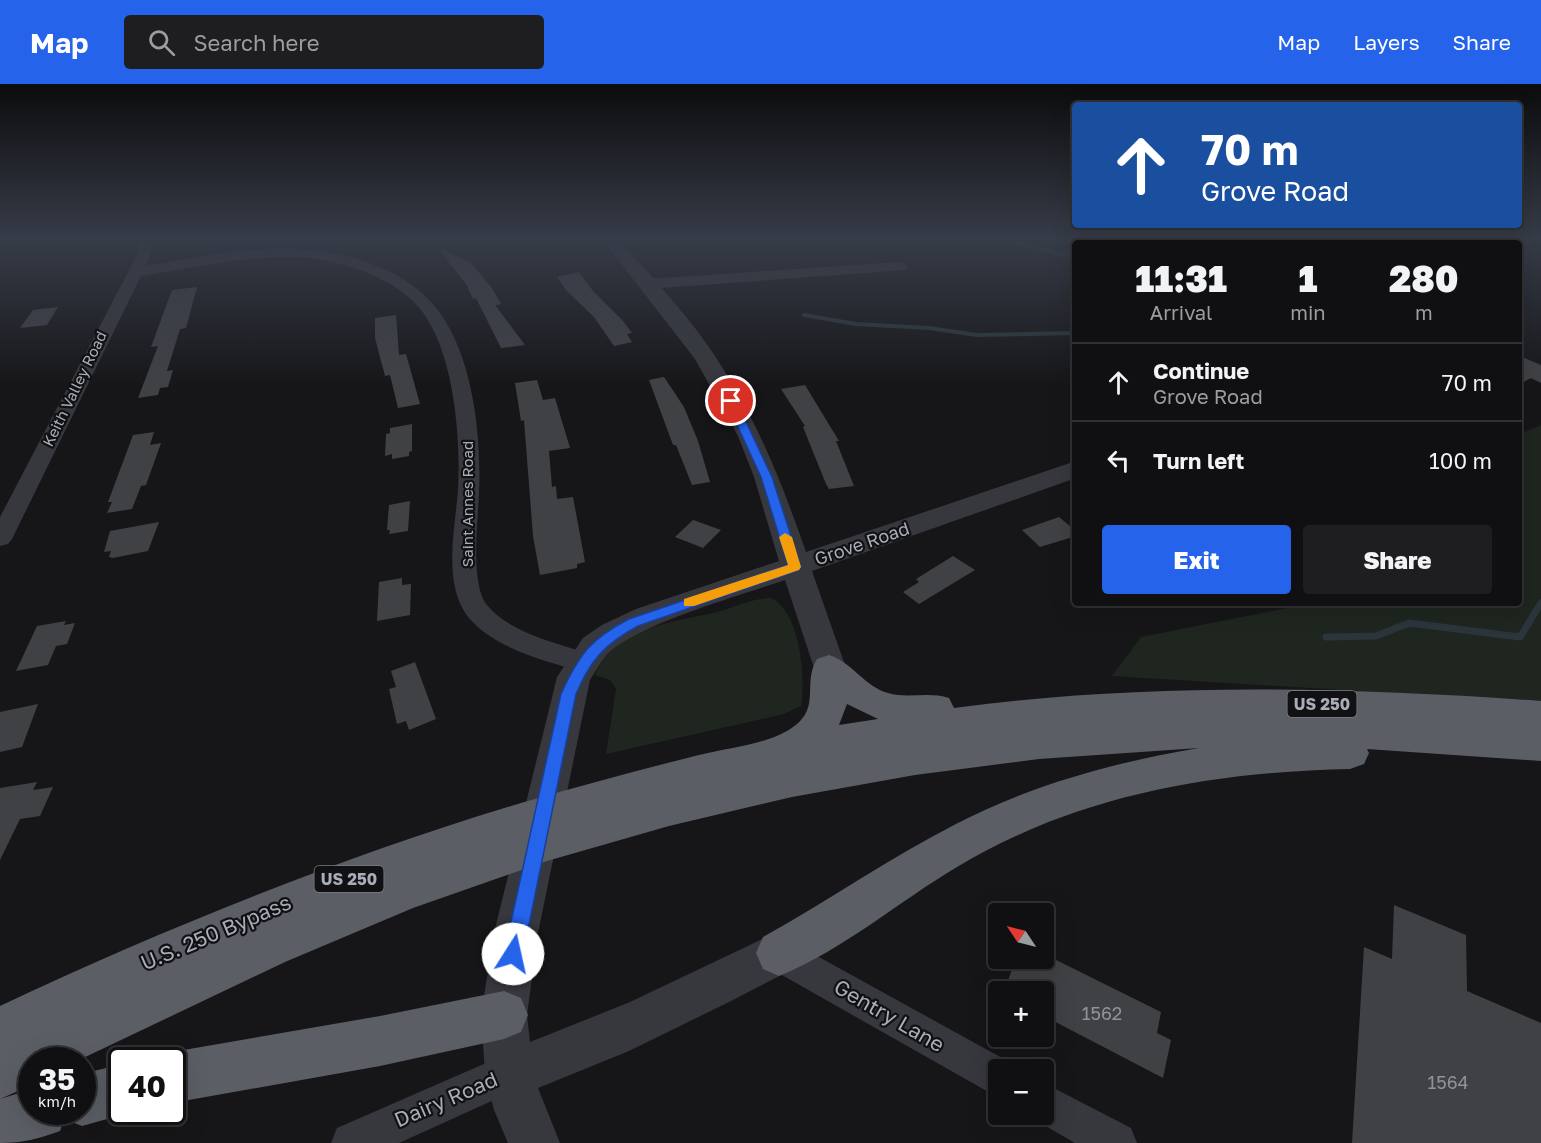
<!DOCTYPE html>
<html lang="en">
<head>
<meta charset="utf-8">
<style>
	body { margin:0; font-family:"Golos Text",sans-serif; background:#1e1e20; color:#f1f3f6; height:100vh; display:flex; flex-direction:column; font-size:22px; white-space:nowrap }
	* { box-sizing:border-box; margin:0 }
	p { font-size:20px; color:#9c9d9f }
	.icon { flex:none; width:33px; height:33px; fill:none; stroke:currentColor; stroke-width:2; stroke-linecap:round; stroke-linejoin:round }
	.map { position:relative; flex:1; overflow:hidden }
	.sheet { position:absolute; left:1072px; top:156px; width:450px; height:366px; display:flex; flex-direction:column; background:#101012; border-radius:6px; box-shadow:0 6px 24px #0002,0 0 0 2px #303032 }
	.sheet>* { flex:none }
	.top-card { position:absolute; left:1072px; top:18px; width:450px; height:126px; border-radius:6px; box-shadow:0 6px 24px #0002,0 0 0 2px #303032; background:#1a4fa0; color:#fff; overflow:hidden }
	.needle { width:39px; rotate:305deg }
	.tools { position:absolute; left:988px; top:819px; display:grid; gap:12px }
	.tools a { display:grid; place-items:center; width:66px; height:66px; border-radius:6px; background:#101012; box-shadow:0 6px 24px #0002,0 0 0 2px #303032; font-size:30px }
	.speed { position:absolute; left:18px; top:963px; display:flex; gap:12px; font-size:30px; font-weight:700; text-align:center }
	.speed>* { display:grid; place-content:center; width:78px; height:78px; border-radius:50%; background:#101012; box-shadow:0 6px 24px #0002,0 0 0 2px #303032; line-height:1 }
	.speed small { font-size:15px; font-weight:400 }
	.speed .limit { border:3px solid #111; border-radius:9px; background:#fff; color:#111 }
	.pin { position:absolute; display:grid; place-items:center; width:51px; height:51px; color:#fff; margin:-26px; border:3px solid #fff; border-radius:50%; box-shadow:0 2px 6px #0007 }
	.me { position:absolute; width:66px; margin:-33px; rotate:10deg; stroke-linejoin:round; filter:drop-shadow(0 0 4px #0008) }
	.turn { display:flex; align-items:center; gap:21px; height:126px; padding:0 30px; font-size:27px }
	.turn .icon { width:78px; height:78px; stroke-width:2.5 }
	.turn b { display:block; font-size:42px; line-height:51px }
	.eta { display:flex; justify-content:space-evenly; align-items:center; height:102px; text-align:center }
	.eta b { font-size:36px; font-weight:800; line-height:42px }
	.button { display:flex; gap:12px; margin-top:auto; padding:12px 30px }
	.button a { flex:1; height:69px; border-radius:6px; background:#2563eb; color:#fff; font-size:24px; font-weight:800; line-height:69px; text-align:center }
	.button a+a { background:#1e1e20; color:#f1f3f6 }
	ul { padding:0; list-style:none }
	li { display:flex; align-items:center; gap:18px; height:78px; padding:0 30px; border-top:2px solid #303032 }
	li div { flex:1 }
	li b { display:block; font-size:22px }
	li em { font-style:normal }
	header { display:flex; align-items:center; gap:36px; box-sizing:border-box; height:84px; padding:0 30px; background:#2563eb; color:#fff }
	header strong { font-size:28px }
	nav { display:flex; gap:33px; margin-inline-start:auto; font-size:21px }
	.search { width:420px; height:54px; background:#1e1e20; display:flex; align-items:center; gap:15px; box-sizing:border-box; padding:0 21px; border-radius:6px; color:#9c9d9f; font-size:22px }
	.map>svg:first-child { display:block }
	.green { fill:#1e261f }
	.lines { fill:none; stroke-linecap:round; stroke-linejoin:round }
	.stream-far1 { stroke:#2c353c; stroke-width:4 }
	.stream { stroke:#2c353c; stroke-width:7 }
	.building { fill:#404145 }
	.minor { fill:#37383d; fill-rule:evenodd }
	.tertiary { fill:#37383d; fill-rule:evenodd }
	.trunk { fill:#5b5e65; fill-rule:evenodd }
	.route { fill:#2563eb; stroke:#184099; stroke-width:1.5 }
	.slow { fill:#f59e0b }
	.labels { text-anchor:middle; stroke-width:4.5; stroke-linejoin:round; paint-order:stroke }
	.far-street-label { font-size:15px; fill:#a8adb8; stroke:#111113 }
	.shield { fill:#111113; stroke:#7b7e86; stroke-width:1.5 }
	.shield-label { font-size:16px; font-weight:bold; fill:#a8adb8 }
	.street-label { font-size:18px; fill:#a8adb8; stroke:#111113 }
	.near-number-label { font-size:18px; fill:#8e929b }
	.near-street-label { font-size:21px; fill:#a8adb8; stroke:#111113 }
</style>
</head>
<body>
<header>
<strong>Map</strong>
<div class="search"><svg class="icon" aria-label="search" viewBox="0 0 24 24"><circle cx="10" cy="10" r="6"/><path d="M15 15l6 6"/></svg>Search here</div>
<nav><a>Map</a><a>Layers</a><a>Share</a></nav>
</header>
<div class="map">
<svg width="1541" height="1059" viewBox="0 0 1541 1059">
	<rect width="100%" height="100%" fill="#161618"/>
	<!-- green -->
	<g class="green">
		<path d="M1541 341V624L1490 615 1112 592 1141 553 1313 519H1520V350Z"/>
		<path d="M771 514C800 527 806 594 801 622L784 630 606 670 616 605 610 596 595 591C617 542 671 539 717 528 735 523 752 514 771 514Z"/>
	</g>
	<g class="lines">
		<!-- stream-far1 -->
		<g class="stream-far1">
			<path d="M1000 155 1076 174"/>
			<path d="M804 231 856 240 929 244 977 251 1076 249"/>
		</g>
		<!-- stream -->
		<path class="stream" d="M1326 553 1376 552 1409 539 1520 553 1541 519"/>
	</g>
	<!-- building -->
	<g class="building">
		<path d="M437 163 470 178 492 204 501 220 495 221 525 261 501 264 476 214 473 215 466 200Z"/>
		<path d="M579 188 593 207 623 237 632 249 627 250 632 258 614 262 594 233 566 206 557 193Z"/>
		<path d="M197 203 186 244 180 245 167 287 173 286 168 303 160 304 158 311 138 314 158 262 151 263 172 206Z"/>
		<path d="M58 223 47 241 20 244 33 226Z"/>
		<path d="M396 231 399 271 406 270 420 320 398 324 390 291 385 292 375 254V234Z"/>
		<path d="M1520 272 1541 281V299L1531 294 1520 300Z"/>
		<path d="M664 293 684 323 698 357 710 398 692 401 676 361H673L649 296Z"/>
		<path d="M537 296 543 316 555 314 570 364 549 367 552 403 556 402 557 415 573 413 585 478 577 480V484L540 491 533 452 524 336 521 337 515 299Z"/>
		<path d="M805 301 839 357H836L854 402 829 405 826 400 803 343 805 342 781 305Z"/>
		<path d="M412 340V367L409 368V372L392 375V370L385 372 386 350 390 349V344Z"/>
		<path d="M154 348 150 361 161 359 146 401 141 402 132 425 107 429 112 418H108L133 351Z"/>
		<path d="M410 417 408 447 389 450 390 446H387L389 421Z"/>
		<path d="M1059 433 1076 447V452L1040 463 1022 446Z"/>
		<path d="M693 436 721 446 703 464 675 453Z"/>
		<path d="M159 438 148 467 113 474 109 473 111 467 104 468 110 447Z"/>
		<path d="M953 472 975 486 919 520 903 508 919 498 916 495Z"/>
		<path d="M402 494V501L411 500 410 531 377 537 379 498Z"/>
		<path d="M66 537 64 541 75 539 67 560 56 562 48 581 16 587 37 542Z"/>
		<path d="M415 578 436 635 409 646 406 637 397 640 389 605 396 603 391 587Z"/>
		<path d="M38 620 22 663 0 668V628Z"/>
		<path d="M37 698 33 706 53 703 40 732 20 735 0 776V704Z"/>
		<path d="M1394 821 1466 851 1467 907 1541 939V1059H1352L1364 863 1392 875Z"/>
		<path d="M1044 870 1161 928 1157 949 1171 956 1163 994 1044 932V908H1004L1016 874H1044Z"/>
	</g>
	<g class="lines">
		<!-- minor -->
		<g class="minor">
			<path d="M141 155H155L146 182C195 174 244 163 295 165 338 166 393 181 425 212 472 255 482 349 479 409 478 435 470 501 487 521 511 550 558 559 593 571L596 578 593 585 583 588C546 577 495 565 469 534 442 501 455 445 458 406 461 353 454 259 415 219 386 190 334 174 294 173 242 172 192 184 141 192L12 455 8 460 0 462V433L137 171Z"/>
			<path d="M1325 155H1343L1348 159H1329Z"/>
			<path d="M900 178 905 180 908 183 905 186 647 205 639 200 647 195Z"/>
			<path d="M779 851 1013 980 1015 986H999V1014L766 882 761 869 766 856Z"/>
			<path d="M509 969 523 975 529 989 523 1003 399 1059H331L337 1044Z"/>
			<path d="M1044 999 1131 1044 1137 1059H1075L1030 1033 1029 1030H1044Z"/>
		</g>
		<!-- tertiary -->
		<g class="tertiary">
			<path d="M602 155H619C650 192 689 232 715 272 757 336 781 396 806 468L1076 377V394L812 487 846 584 841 593 829 597 817 593 785 496C743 511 633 541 606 572 600 579 595 588 590 596L538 849 527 931 530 958 630 918 779 847 795 854 801 869 795 884 729 918 629 967 538 1004 560 1059H508L494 1026 485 989 481 931 494 849 557 593 583 554 602 541 636 525 779 477 754 393 738 352 695 275Z"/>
			<path d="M1113 155H1136L1140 159H1116Z"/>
			<path d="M1496 155H1512L1513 159H1495Z"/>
		</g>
		<!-- trunk -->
		<g class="trunk">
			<path d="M829 571C852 578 865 603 888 609 908 615 929 607 949 614L954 624C1148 598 1346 603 1541 617V677L1367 665 1369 669 1364 680 1350 685C1212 688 1077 711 957 783 898 818 843 866 779 892L763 885 756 869 763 853C828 817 889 774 956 740 1031 701 1115 678 1199 664L1039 675 915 691 792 713 669 742 547 777 413 824 285 878 79 976H32V1001L0 1015 32 1005V1028H82V990L122 980V1028H132L82 1042 64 1035 60 1047C38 1055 23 1059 0 1059V922C168 843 342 773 521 719 580 702 639 686 699 671 728 664 762 661 787 647 824 626 801 602 817 575ZM847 620 878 635 839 641Z"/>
			<path d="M504 907 521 914 528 931 521 948 504 955 380 982 172 1019V976H154L172 968 380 932Z"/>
		</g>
	</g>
	<!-- sky -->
	<linearGradient id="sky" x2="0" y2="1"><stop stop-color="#0c0c0d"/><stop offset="0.51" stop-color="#363c48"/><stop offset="1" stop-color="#363c48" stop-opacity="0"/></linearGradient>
	<rect width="1541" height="303" fill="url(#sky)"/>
	<!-- route -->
	<path class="route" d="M731 314 736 317 772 393 801 483 799 486 638 542C605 560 591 575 576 610L523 870 520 876 513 879 506 876 504 870 561 610C579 571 590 555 629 535L788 481 761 393 726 317Z"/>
	<!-- slow -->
	<path class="slow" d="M785 449 792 453 801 483 799 486 694 522H684V515L788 481 779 453Z"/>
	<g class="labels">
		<!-- far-street labels -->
		<g class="far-street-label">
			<text transform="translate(75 305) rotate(-64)" y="5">Keith Valley Road</text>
			<text transform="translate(468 420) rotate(-90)" y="5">Saint Annes Road</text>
		</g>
		<!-- shield labels -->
		<g class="shield">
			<rect x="1287.5" y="607" width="69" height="26" rx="4.5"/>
			<rect x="314.5" y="782" width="69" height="26" rx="4.5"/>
		</g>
		<g class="shield-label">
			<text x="1322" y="626">US 250</text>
			<text x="349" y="801">US 250</text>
		</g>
		<!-- street labels -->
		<g class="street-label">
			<text transform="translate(862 460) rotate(-19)" y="6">Grove Road</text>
		</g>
		<!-- near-number labels -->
		<g class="near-number-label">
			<text x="1102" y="936">1562</text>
			<text x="1448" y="1005">1564</text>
		</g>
		<!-- near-street labels -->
		<g class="near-street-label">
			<text transform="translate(216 849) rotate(-23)" y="7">U.S. 250 Bypass</text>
			<text transform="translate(889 932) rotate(30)" y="7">Gentry Lane</text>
			<text transform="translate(446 1016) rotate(-23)" y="7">Dairy Road</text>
		</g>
	</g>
</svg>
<div class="tools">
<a><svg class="needle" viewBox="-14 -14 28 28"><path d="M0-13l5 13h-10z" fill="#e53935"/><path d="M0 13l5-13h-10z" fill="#9c9d9f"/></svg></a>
<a>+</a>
<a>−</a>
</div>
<div class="speed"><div>35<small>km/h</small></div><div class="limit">40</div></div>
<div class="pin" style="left:731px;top:317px;background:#d93025"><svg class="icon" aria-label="arrive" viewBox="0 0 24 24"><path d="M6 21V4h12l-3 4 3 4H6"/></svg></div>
<svg class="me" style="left:513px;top:870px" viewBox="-20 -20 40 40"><circle r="19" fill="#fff"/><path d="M0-13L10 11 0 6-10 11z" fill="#2563eb"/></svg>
<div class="top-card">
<div class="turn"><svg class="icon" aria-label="ahead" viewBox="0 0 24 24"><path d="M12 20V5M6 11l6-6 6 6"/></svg><div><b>70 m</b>Grove Road</div></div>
</div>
<section class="sheet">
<div class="eta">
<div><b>11:31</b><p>Arrival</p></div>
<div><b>1</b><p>min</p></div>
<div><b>280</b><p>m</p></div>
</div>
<ul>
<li><svg class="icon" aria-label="ahead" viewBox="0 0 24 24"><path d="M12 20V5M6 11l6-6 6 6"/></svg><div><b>Continue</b><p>Grove Road</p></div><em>70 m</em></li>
<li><svg class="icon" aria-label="left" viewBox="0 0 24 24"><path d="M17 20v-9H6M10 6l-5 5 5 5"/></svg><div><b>Turn left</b></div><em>100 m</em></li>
</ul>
<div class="button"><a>Exit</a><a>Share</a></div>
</section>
</div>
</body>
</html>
